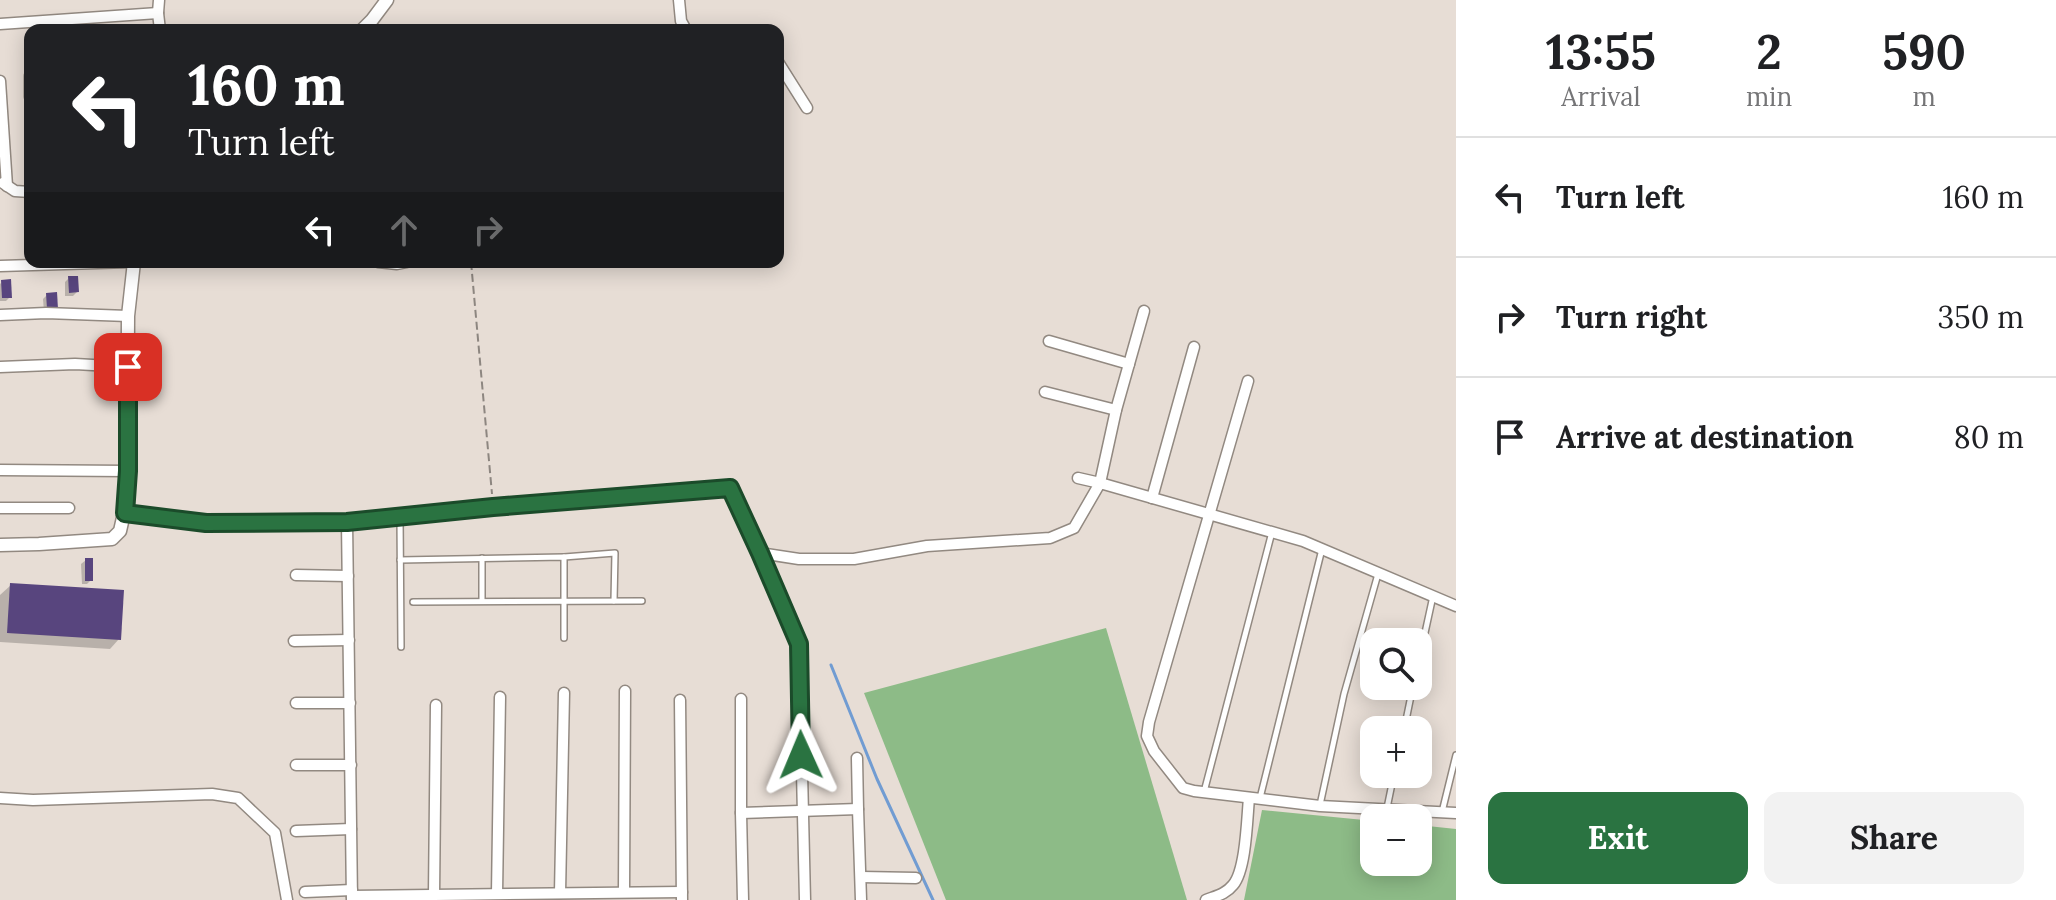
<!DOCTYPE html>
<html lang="en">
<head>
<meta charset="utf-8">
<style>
	body { margin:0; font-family:Lora,serif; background:#f2f2f2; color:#202124; height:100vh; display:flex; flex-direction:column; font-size:30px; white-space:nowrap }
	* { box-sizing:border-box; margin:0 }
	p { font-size:26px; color:#757577 }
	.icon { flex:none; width:44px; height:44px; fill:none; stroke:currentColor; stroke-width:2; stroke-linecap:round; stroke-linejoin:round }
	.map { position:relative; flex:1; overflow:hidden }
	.details { display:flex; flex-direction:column; background:#fff; width:600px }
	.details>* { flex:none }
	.top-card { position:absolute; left:24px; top:24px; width:760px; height:244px; border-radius:16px; box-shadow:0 4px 20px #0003; background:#202124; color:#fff; overflow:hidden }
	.controls { position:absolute; left:1360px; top:628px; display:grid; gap:16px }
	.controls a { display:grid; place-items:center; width:72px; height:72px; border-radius:16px; background:#fff; box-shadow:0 4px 20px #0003; font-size:40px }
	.pin { position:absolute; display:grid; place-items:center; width:68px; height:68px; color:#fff; margin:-34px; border-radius:16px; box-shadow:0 4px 12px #0006 }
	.me { position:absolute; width:88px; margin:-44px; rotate:359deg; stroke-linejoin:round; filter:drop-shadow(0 0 6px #0008) }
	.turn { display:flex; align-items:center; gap:28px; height:168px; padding:0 32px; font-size:36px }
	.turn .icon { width:104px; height:104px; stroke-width:2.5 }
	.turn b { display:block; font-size:56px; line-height:68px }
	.lanes { display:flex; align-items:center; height:76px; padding:0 32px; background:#0003; justify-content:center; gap:40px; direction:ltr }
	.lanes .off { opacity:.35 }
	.eta { display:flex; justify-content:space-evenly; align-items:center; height:136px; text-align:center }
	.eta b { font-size:48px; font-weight:800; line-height:56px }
	.primary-button { display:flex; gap:16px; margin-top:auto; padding:16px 32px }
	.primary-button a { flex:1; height:92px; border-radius:16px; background:#2a7341; color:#fff; font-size:32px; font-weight:800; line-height:92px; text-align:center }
	.primary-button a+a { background:#f2f2f2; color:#202124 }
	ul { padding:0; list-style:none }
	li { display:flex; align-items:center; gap:24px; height:120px; padding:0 32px; border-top:2px solid #e0e0e0 }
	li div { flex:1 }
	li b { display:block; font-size:30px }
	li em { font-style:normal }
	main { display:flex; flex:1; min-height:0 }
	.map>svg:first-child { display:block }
	.green { fill:#8dbb87 }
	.shadow { fill:#0003 }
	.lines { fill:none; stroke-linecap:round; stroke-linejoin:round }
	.stream { stroke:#719cd2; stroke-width:3 }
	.building { fill:#58457e }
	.service-casing { stroke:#928981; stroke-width:8 }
	.minor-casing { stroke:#928981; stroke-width:13 }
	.tertiary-casing { stroke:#928981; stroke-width:15 }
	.path { stroke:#8d8680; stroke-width:2; stroke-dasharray:8 4; stroke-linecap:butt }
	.service { stroke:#fff; stroke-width:5 }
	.minor { stroke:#fff; stroke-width:10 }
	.tertiary { stroke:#fff; stroke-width:12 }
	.route-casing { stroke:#1b4b2a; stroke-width:20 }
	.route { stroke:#2a7341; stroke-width:14 }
</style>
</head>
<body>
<main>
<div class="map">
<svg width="1456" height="900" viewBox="0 0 1456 900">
	<rect width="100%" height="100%" fill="#e7ddd5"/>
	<!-- green -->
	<g class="green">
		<path d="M1106 628 1187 900H946L864 693Z"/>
		<path d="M1262 810 1374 821V862H1418V825L1456 829V900H1244Z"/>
	</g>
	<!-- shadow -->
	<g class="shadow">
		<path d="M69 278 77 292 73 296H65V282Z"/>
		<path d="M2 282 10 297 6 301H0V284Z"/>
		<path d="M47 295 56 308 44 312 43 299Z"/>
		<path d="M86 560 91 580 87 584H82L81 564Z"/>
		<path d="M11 585 119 639 110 649 0 642V595Z"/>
	</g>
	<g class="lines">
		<!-- stream -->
		<path class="stream" d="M831 665 877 779 933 900"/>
	</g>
	<!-- building -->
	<g class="building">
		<path d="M68 276H78L79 292 69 293Z"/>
		<path d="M11 279 12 298H2L1 280Z"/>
		<path d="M57 292 58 309H47L46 293Z"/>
		<rect x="85" y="558" width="8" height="23"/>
		<path d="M10 583 124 590 121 640 7 633Z"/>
	</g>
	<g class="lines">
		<defs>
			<g id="service">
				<path d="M400 517 401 647"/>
				<path d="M564 557 615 553 614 601"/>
				<path d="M400 560 564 557V638"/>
				<path d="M482 601V558"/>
				<path d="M413 602 642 601"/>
				<path d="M1418 665 1433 596"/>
				<path d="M1404 730 1413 686"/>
				<path d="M1204 792 1272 532"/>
				<path d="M1260 798 1322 549"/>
				<path d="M1320 805 1344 694 1378 574"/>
				<path d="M1387 808 1394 774"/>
				<path d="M1442 812 1456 755"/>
			</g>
			<g id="minor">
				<path d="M159 0 158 13 160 30"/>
				<path d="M679 0 681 21 686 30"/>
				<path d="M0 24 158 13"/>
				<path d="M778 62 807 108"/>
				<path d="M30 76V97"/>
				<path d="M0 81 7 186"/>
				<path d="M3 183 15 191 30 192"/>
				<path d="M378 262 397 264 407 262"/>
				<path d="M0 266 130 262"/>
				<path d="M0 315 46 313 128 316"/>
				<path d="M1049 341 1129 364"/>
				<path d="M0 367 75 364 128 367"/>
				<path d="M1248 381 1149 722 1147 736 1154 751 1183 788 1194 791 1320 806 1456 813"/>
				<path d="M1045 392 1116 410"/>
				<path d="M0 470 128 471"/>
				<path d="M1078 478 1100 483 1116 410 1144 311"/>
				<path d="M1152 498 1194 347"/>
				<path d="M0 508H69"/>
				<path d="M125 513 206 523 347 522 493 507 730 488 760 553 799 644 805 900"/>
				<path d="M347 522 352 900"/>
				<path d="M760 553 799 559H854L927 546 1050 538 1074 528 1100 483 1303 541 1456 606"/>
				<path d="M296 575 348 576"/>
				<path d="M294 641 349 640"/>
				<path d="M741 699V813L743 900"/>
				<path d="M680 700 682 900"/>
				<path d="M296 703H350"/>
				<path d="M857 758 858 809"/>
				<path d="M296 765H351"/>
				<path d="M0 798 33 800 212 794 238 798 275 833 287 900"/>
				<path d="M741 813 858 809 861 900"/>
				<path d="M296 831 351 829"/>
				<path d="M861 877 916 878"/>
				<path d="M305 892 352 890"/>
				<path d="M624 892 625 691"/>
				<path d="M560 893 564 693"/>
				<path d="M497 894 500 697"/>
				<path d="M434 895 436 705"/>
				<path d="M352 896 682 892"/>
				<path d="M1206 900C1216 896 1226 894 1233 885 1246 870 1247 819 1249 798"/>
			</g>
			<g id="tertiary">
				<path d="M362 30 372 20 387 0"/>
				<path d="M0 545 39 544 112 539 120 531 127 500 128 316 134 262"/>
			</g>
		</defs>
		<!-- service casing -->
		<use href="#service" class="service-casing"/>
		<!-- minor casing -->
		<use href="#minor" class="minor-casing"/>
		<!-- tertiary casing -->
		<use href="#tertiary" class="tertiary-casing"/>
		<!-- path -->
		<path class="path" d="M471 262 492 494"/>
		<!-- service -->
		<use href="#service" class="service"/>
		<!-- minor -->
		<use href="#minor" class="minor"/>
		<!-- tertiary -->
		<use href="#tertiary" class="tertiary"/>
	</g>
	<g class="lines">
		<defs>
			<path id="route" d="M128 367V471L125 513 206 523 347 522 493 507 730 488 760 553 799 644 801 755"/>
		</defs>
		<!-- route casing -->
		<use href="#route" class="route-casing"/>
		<!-- route -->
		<use href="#route" class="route"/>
	</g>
</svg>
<div class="controls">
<a><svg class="icon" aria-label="search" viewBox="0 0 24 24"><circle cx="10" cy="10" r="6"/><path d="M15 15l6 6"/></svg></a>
<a>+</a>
<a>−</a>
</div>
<div class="pin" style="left:128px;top:367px;background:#d93025"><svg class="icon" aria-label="arrive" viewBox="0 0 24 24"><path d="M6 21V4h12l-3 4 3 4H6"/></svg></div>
<svg class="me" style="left:801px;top:755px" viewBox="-20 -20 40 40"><path d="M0-17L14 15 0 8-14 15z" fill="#2a7341" stroke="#fff" stroke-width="4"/></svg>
<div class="top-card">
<div class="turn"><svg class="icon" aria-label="left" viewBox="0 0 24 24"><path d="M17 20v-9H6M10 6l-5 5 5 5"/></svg><div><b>160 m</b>Turn left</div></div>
<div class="lanes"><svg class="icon" aria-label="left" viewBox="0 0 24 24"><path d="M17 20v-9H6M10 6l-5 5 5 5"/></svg><svg class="icon off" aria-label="ahead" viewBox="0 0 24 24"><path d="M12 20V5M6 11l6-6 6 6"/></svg><svg class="icon off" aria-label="right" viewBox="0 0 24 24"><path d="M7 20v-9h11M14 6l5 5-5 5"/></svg></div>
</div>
</div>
<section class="details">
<div class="eta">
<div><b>13:55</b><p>Arrival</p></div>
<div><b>2</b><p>min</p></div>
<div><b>590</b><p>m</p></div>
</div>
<ul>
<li><svg class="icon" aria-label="left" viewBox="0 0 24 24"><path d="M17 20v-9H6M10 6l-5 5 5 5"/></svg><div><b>Turn left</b></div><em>160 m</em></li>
<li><svg class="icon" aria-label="right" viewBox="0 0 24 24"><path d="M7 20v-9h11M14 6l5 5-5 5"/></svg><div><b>Turn right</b></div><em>350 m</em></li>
<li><svg class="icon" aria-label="arrive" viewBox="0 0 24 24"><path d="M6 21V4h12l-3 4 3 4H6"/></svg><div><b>Arrive at destination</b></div><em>80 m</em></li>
</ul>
<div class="primary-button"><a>Exit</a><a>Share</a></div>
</section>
</main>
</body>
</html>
